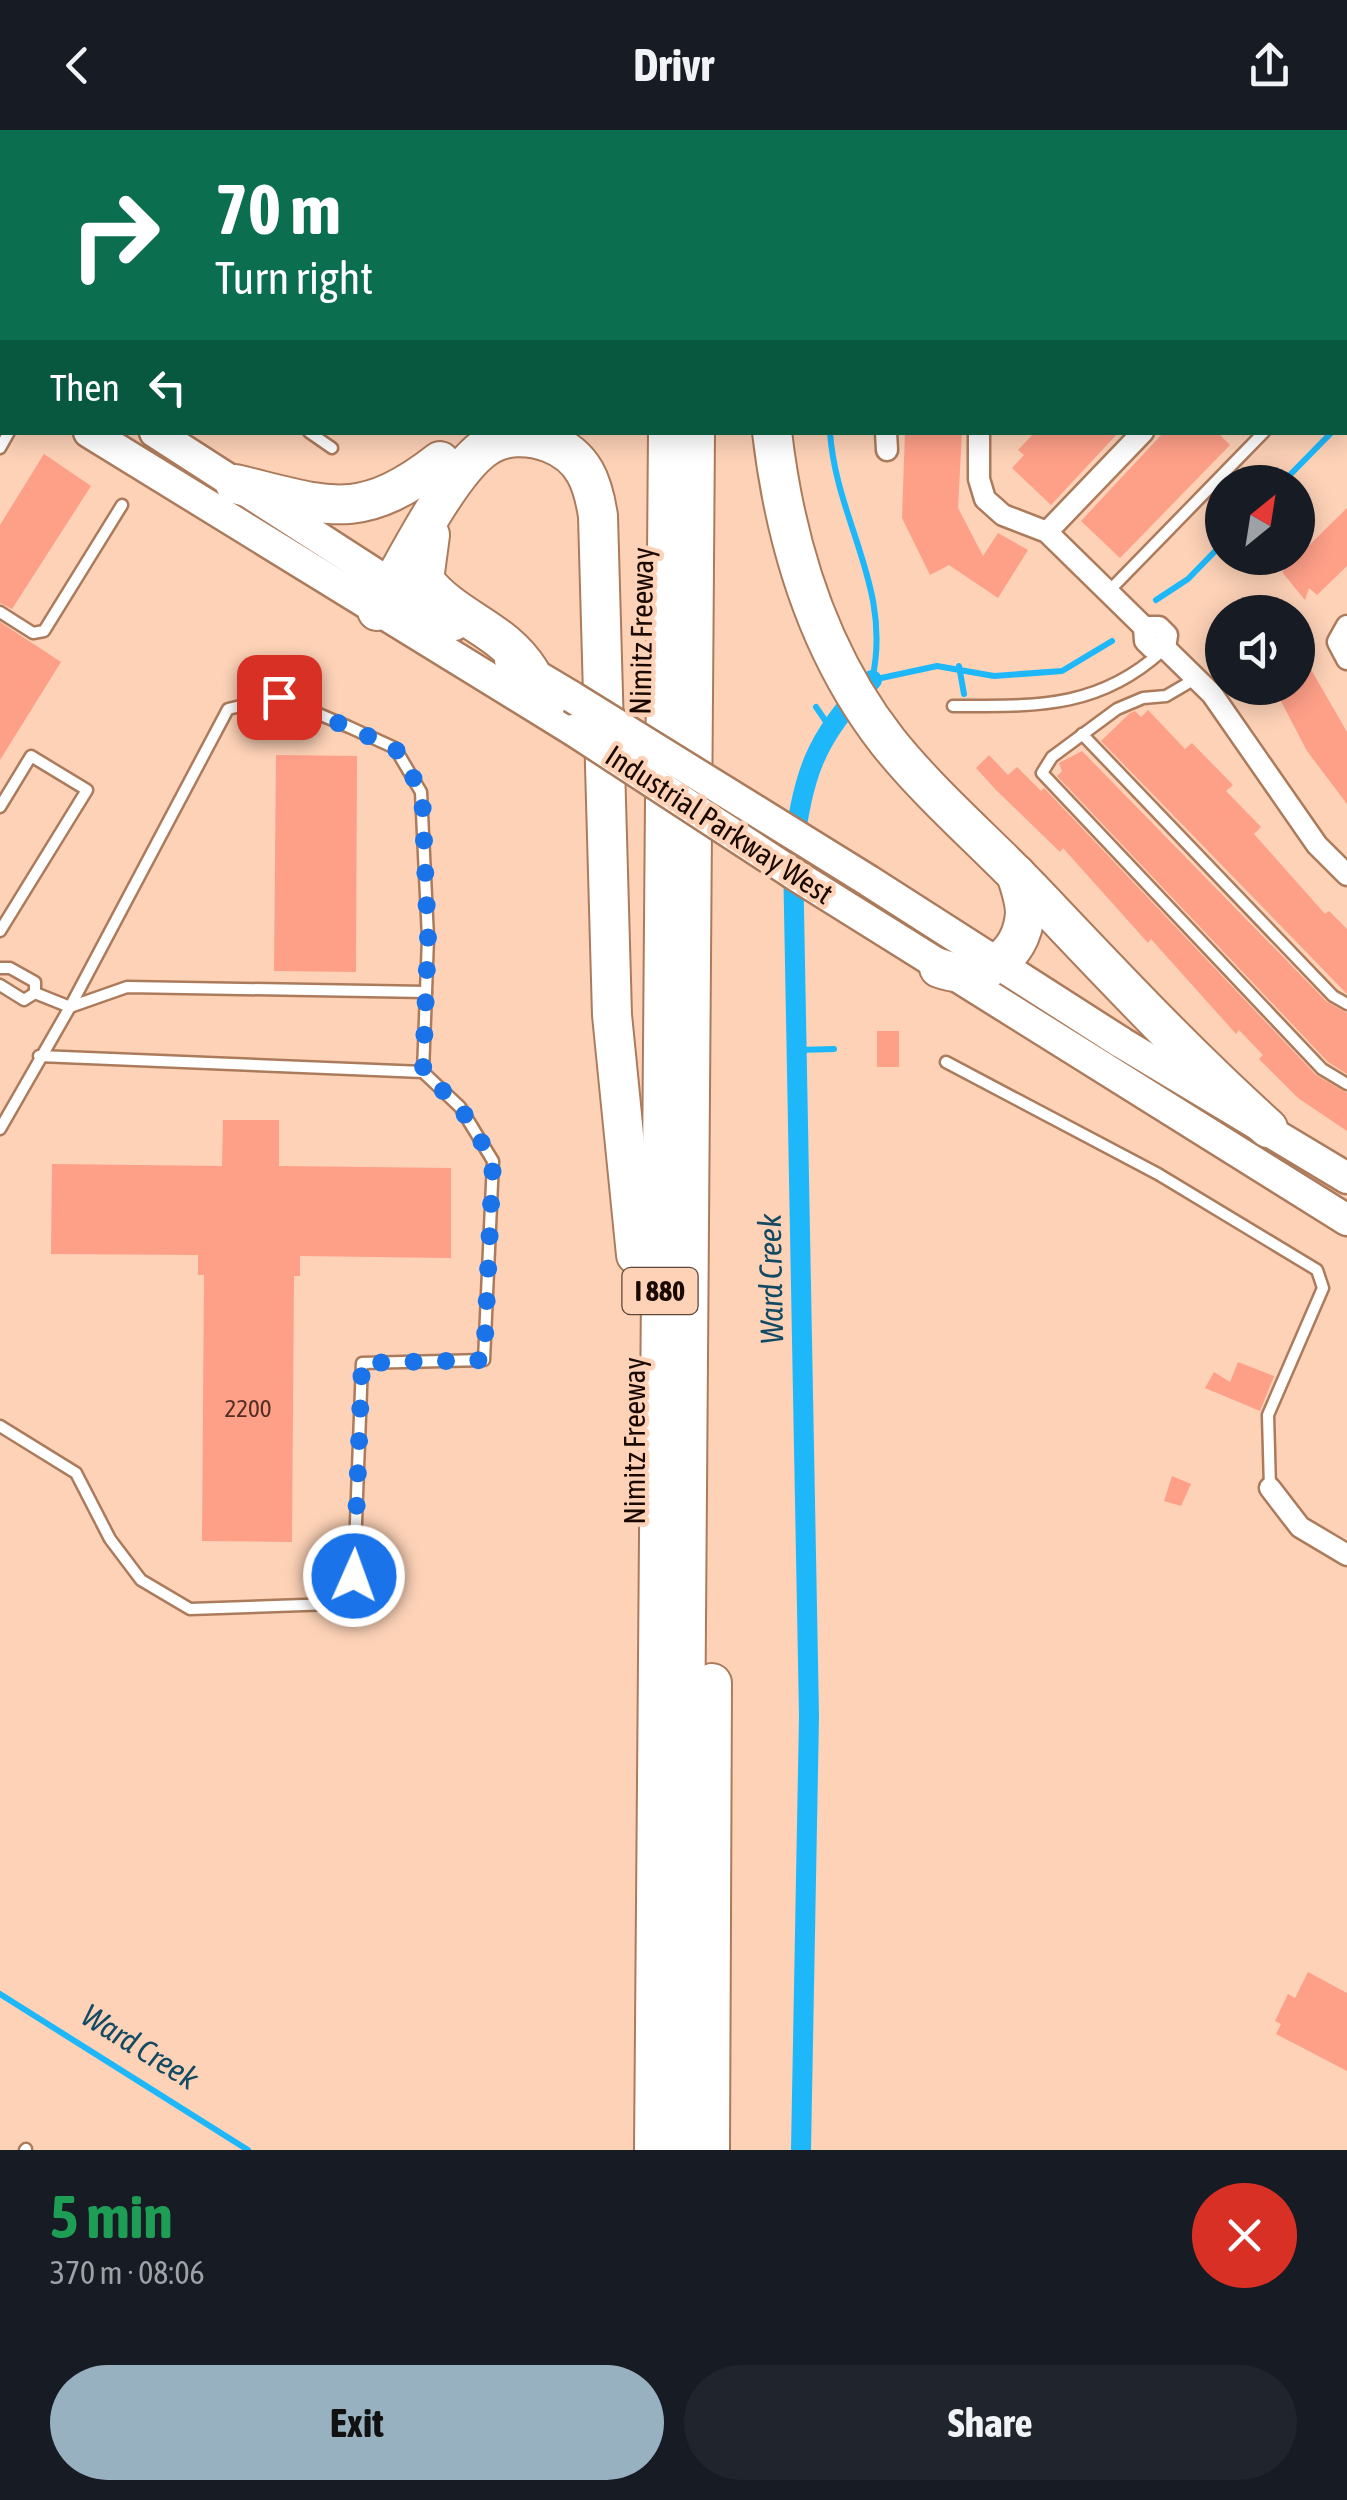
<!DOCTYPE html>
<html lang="en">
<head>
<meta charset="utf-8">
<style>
	body { margin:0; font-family:"Asap Condensed",sans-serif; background:#20242c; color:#f1f3f6; height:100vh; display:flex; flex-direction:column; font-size:38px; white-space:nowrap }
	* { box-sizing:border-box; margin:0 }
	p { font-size:32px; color:#9ea1a6 }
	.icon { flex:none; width:55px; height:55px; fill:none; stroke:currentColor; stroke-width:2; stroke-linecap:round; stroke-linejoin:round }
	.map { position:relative; height:2020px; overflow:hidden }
	.drawer { display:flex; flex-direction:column; background:#171b24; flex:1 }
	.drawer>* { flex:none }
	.banner { position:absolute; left:0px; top:0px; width:1348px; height:305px; box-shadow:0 5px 25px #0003; background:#0b6e4f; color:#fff; overflow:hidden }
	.needle { width:65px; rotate:30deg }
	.buttons { position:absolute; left:1205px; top:335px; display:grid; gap:20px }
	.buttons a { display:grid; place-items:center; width:110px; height:110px; border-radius:50%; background:#171b24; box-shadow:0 5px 25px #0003; font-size:50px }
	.pin { position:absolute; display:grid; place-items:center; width:85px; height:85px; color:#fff; margin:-42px; border-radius:20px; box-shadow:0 5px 15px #0006 }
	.me { position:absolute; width:110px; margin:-55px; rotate:2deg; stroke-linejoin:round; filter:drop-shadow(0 0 8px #0008) }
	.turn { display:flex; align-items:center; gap:35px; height:210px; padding:0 50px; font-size:45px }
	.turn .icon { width:130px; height:130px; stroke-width:2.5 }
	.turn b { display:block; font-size:70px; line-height:85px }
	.then { display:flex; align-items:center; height:95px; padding:0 50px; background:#0003; gap:20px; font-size:38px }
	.round { display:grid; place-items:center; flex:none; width:105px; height:105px; border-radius:52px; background:#20242c }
	.summary { display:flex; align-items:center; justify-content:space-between; height:170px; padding:0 50px }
	h1 { font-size:60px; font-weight:700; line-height:75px; color:#1e9e55 }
	.action { display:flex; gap:20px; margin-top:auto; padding:20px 50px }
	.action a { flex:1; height:115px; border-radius:60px; background:#98b1c0; color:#111; font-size:40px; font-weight:700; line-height:115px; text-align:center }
	.action a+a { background:#20242c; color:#f1f3f6 }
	header { display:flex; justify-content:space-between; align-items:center; height:130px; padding:0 50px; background:#171b24; font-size:45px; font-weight:700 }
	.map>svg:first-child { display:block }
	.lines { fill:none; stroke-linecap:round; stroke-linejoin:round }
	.stream { stroke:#1eb8fa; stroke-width:6 }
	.canal { stroke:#1eb8fa; stroke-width:20 }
	.building { fill:#fe9f88 }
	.service-casing { stroke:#ac7b5c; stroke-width:15 }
	.minor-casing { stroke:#ac7b5c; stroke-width:25 }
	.secondary-casing { stroke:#ac7b5c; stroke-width:35 }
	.motorway-casing { stroke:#ac7b5c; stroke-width:42 }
	.service { stroke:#fff; stroke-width:10 }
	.minor { stroke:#fff; stroke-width:20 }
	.secondary { stroke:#fff; stroke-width:30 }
	.motorway { stroke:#fff; stroke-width:38 }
	.secondary-bridge-casing { stroke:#ac7b5c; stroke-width:35; stroke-linecap:butt }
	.secondary-bridge { stroke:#fff; stroke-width:30 }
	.route { stroke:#1a73e8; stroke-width:18; stroke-dasharray:0 32.4 }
	.labels { text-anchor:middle; stroke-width:9; stroke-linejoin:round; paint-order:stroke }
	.number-label { font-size:25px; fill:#532e23 }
	.shield { fill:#fdd2b7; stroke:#5e4538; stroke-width:2.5 }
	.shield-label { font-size:28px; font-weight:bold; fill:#1a0901 }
	.street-label { font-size:30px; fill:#1a0901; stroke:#fdd2b7 }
	.water-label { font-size:32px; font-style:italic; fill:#124a64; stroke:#fdd2b7 }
</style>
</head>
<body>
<header><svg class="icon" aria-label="back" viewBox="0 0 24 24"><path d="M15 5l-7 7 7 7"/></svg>Drivr<svg class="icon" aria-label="share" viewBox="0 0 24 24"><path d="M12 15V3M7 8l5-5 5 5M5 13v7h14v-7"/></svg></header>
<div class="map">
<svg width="1347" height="2020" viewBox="0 0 1347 2020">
	<rect width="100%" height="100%" fill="#fdd2b7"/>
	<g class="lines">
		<!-- stream -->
		<g class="stream">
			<path d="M813 0V2"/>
			<path d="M541 2V0"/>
			<path d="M1345 290 1347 288"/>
			<path d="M830 302C836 391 893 458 872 550L937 536 994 546 1062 541 1112 511"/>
			<path d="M1283 352 1332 302"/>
			<path d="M1156 470 1188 449 1222 414"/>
			<path d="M959 536 964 564"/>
			<path d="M816 577 829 596"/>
			<path d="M798 920 834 919"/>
			<path d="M0 1864 248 2020"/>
		</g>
		<!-- canal -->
		<path class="canal" d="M801 2020 809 1586 793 726C801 649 815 605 872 550"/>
	</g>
	<!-- building -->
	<g class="building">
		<path d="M905 302H962L958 378 983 426 998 403 1028 420 998 468 949 435 930 445 902 388Z"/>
		<path d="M1035 302H1119L1051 375 1012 338 1024 325 1018 320Z"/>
		<path d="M1164 302H1217L1230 315 1120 428 1081 391Z"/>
		<path d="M44 324 91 356 12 479 0 473V395Z"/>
		<path d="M1347 378V436L1317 465 1309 458 1305 470 1282 442Z"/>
		<path d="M0 492 61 532 0 630Z"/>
		<path d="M1298 517 1347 602V674L1307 621 1274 558H1298Z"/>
		<path d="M1148 580 1185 619 1192 613 1233 655 1226 661 1261 697 1254 704 1325 784 1329 781 1347 799V864L1101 611 1130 583 1135 581 1141 587Z"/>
		<path d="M1082 621 1327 872 1347 883V944L1328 932 1057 646 1062 641 1059 633Z"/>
		<path d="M276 625 357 626 356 842 274 841Z"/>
		<path d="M989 625 1008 645 1017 637 1041 661 1044 658 1316 945 1347 963V1001L1298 968 1259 929 1263 925 1239 900 1236 904 1151 809 1148 813 1063 718 1060 722 995 659 976 638Z"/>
		<rect x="877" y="901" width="22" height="36"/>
		<path d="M223 990H279V1036L451 1038V1128L300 1126V1146H294L292 1412 202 1411 204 1145H198V1125L51 1124 52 1034 222 1036Z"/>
		<path d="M1238 1232 1274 1246 1260 1281 1205 1258 1214 1242 1230 1252Z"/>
		<path d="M1172 1346 1191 1354 1181 1376 1164 1371Z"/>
		<path d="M1308 1842 1347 1863V1941L1276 1904 1281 1894 1275 1891 1288 1864 1295 1868Z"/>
	</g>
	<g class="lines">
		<defs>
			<g id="service">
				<path d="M53 0 56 2"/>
				<path d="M213 0 217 2"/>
				<path d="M0 104 2 101"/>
				<path d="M1345 217 1347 215"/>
				<path d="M309 302 332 318"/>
				<path d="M0 318 9 302"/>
				<path d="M1108 462 1264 302"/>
				<path d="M0 482 33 503 44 501 122 375"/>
				<path d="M1195 549 1166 566 1143 568 1117 579 1052 627 1042 643 1322 939 1347 954"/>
				<path d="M953 576C1036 576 1098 579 1162 521"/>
				<path d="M1082 604 1333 866 1347 874"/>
				<path d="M0 677 31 626 87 660 0 801"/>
				<path d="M0 838H10L35 852V863"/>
				<path d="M0 855 24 870 35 863 70 877 127 857 426 862"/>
				<path d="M39 926 423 942"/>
				<path d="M946 932 1158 1044 1317 1140 1323 1158 1268 1285 1270 1358"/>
				<path d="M0 999 70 877 228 579 279 567 349 597 395 618 421 662 428 808 423 942 460 977 493 1031 484 1230 362 1233 354 1445 332 1474 190 1479 141 1450 110 1409 76 1343 0 1296"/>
				<path d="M25 2020 26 2019"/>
			</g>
			<g id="minor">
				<path d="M889 2V0"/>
				<path d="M1010 2 1013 0"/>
				<path d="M1222 2 1224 0"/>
				<path d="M1345 92 1347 90"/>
				<path d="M886 302 887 320"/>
				<path d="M979 302V349L985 369 1003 385 1047 402 1144 497H1159L1167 505 1165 518"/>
				<path d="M1047 402 1143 302"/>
				<path d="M1347 496 1338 512 1347 529"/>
				<path d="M1144 497 1145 511 1152 518H1165L1212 564 1317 715 1347 745"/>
				<path d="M1270 1358 1300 1397 1347 1425"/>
			</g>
			<g id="secondary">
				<path d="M0 203 2 205"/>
				<path d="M0 248 2 249"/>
				<path d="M89 302 573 600"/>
				<path d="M155 302 454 495"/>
				<path d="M510 530 572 567"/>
				<path d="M797 746 1347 1090"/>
				<path d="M869 751 1122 913 1347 1048"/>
			</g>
			<g id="motorway">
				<path d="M750 0V2"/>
				<path d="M576 2V0"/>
				<path d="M671 2V0"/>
				<path d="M720 2V0"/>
				<path d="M772 302C785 413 819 524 888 612 932 667 989 715 1037 766 1112 845 1186 924 1268 998"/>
				<path d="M235 354C327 376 359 394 440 331"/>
				<path d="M430 405 424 450C455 490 503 498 530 542"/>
				<path d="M377 481C402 438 447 346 483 319 502 304 529 305 550 313 584 326 593 353 598 386L612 885 636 1125"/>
				<path d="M939 838C981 854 1022 828 1025 783 1025 770 1020 757 1016 744"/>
				<path d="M654 2020 668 302"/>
				<path d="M682 2020 695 302"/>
				<path d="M710 2020 712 1553"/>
			</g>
		</defs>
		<!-- service casing -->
		<use href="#service" class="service-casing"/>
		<!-- minor casing -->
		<use href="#minor" class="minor-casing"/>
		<!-- secondary casing -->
		<use href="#secondary" class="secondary-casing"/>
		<!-- motorway casing -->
		<use href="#motorway" class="motorway-casing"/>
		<!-- service -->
		<use href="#service" class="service"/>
		<!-- minor -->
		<use href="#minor" class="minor"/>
		<!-- secondary -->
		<use href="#secondary" class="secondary"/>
		<!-- motorway -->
		<use href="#motorway" class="motorway"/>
		<defs>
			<g id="secondary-bridge">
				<path d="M572 567 869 751"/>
				<path d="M573 600 797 746"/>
			</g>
		</defs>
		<!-- secondary-bridge casing -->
		<use href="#secondary-bridge" class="secondary-bridge-casing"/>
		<!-- secondary-bridge -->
		<use href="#secondary-bridge" class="secondary-bridge"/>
	</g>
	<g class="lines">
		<!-- route -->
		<path class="route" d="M279 567 395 618 422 662 428 808 423 942 460 977 493 1031 484 1230 362 1233 354 1446"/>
	</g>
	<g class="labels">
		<!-- number labels -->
		<g class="number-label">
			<text x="248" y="1287">2200</text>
		</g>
		<!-- shield labels -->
		<rect class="shield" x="622.5" y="1138" width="75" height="46" rx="8"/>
		<g class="shield-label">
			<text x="660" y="1171">I 880</text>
		</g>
		<!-- street labels -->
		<g class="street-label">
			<text transform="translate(642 501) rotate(-89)" y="10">Nimitz Freeway</text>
			<text transform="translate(719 695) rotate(33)" y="10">Industrial Parkway West</text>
			<text transform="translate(635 1311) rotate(-90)" y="10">Nimitz Freeway</text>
		</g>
		<!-- water labels -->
		<g class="water-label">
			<text transform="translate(771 1149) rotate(-91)" y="11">Ward Creek</text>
			<text transform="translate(140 1917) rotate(32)" y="11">Ward Creek</text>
		</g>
	</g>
</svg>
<div class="buttons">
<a><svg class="needle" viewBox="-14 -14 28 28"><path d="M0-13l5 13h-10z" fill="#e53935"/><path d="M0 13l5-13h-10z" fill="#9ea1a6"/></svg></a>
<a><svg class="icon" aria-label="sound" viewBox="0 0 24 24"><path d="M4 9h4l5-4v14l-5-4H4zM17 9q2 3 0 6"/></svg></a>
</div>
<div class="pin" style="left:279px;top:567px;background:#d93025"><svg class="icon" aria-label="arrive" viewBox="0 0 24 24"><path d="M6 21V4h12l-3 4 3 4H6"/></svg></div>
<svg class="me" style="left:354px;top:1446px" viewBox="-20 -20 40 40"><circle r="17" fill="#1a73e8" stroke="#fff" stroke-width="3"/><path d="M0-11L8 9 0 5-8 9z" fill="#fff"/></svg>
<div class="banner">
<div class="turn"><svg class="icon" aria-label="right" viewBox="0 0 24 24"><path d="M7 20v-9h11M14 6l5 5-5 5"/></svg><div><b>70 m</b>Turn right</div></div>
<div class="then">Then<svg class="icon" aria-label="left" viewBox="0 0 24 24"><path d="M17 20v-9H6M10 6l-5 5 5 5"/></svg></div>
</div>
</div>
<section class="drawer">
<div class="summary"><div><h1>5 min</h1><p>370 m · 08:06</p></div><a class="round" style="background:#d93025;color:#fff"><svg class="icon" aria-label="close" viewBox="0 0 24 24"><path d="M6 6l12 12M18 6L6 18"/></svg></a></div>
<div class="action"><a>Exit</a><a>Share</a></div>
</section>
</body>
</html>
